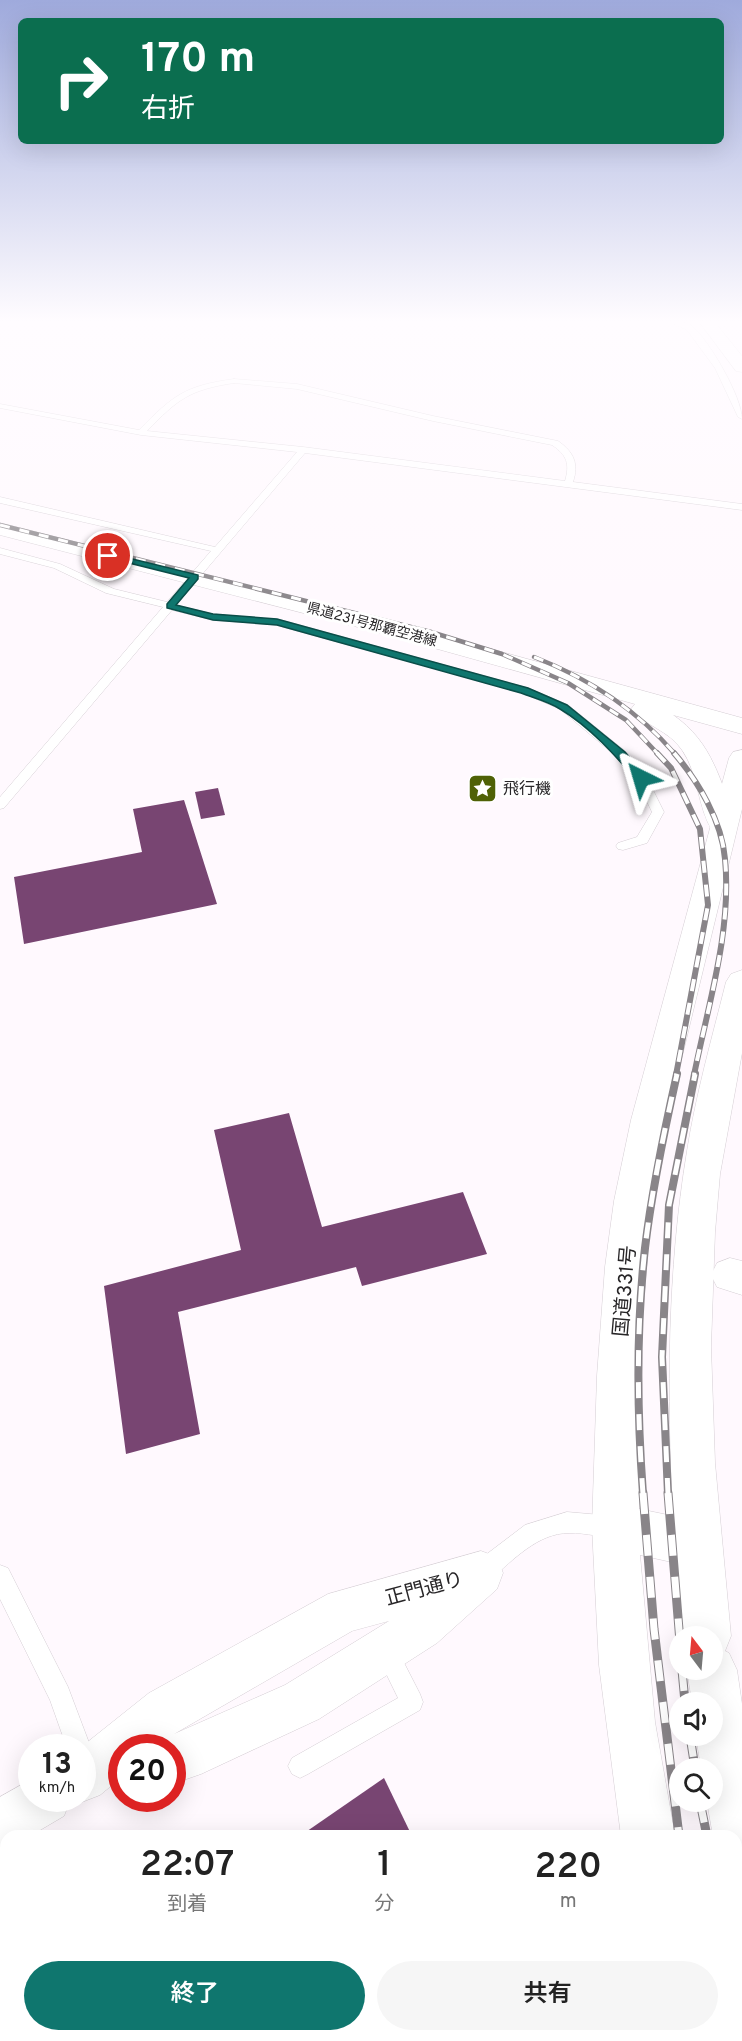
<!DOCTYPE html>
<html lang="ja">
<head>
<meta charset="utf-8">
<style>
	body { margin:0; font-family:Overpass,"Noto Sans JP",sans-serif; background:#f6f6f6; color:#222; height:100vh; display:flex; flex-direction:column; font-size:22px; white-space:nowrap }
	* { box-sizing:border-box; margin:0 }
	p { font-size:20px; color:#767676 }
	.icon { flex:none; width:33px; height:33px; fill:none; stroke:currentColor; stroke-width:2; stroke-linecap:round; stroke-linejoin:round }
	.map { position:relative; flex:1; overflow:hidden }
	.details { position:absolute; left:0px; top:1830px; width:742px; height:212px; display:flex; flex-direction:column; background:#fff; border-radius:18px 18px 0 0; box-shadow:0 6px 24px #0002 }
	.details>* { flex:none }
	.guide { position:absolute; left:18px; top:18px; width:706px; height:126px; border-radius:9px; box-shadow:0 6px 24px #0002; background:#0b6e4f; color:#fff; overflow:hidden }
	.needle { width:39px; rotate:344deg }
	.fabs { position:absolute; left:669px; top:1626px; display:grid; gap:12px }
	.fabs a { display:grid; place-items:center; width:54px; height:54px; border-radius:50%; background:#fff; box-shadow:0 6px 24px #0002; font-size:30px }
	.speed { position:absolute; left:18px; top:1734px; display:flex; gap:12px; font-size:30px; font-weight:700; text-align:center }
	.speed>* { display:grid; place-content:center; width:78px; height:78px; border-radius:50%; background:#fff; box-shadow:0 6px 24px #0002; line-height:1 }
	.speed small { font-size:15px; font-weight:400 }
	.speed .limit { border:9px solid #d22; background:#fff; color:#111 }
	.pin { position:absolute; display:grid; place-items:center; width:51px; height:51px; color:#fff; margin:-26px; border:3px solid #fff; border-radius:50%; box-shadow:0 2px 6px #0007 }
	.me { position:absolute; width:66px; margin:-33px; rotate:320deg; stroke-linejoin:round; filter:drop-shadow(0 0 4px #0008) }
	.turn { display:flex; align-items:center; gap:21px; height:126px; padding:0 24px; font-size:27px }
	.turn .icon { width:78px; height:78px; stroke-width:2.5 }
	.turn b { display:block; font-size:42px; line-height:51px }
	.eta { display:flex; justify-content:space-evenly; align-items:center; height:102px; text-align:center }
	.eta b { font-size:36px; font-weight:600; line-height:42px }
	.action { display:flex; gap:12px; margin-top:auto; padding:12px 24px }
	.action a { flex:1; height:69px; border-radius:36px; background:#0f766e; color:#fff; font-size:24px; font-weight:600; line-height:69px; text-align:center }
	.action a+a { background:#f6f6f6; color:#222 }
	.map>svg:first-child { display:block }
	.building { fill:#784572 }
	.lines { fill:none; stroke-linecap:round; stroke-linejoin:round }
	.lane-casing { stroke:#d5ced4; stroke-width:1 }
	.street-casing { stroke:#d5ced4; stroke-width:1 }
	.secondary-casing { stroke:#d5ced4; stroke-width:1 }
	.highway-casing { stroke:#d5ced4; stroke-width:1 }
	.lane { fill:#fff; fill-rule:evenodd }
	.street { fill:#fff; fill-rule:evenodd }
	.secondary { fill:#fff; fill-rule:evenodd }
	.highway { fill:#fff; fill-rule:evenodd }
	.rail-far3-casing { stroke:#898589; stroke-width:4.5 }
	.rail-far2-casing { stroke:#898589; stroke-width:6 }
	.rail-far1-casing { stroke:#898589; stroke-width:8 }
	.rail-casing { stroke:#898589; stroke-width:9 }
	.rail-far3 { stroke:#fff; stroke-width:3; stroke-dasharray:10; stroke-linecap:butt }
	.rail-far2 { stroke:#fff; stroke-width:4; stroke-dasharray:12; stroke-linecap:butt }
	.rail-far1 { stroke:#fff; stroke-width:5; stroke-dasharray:16; stroke-linecap:butt }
	.rail { stroke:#fff; stroke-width:7; stroke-dasharray:21; stroke-linecap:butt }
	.route { fill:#0f766e; stroke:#0a4d48; stroke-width:1.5 }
	.labels { text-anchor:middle; stroke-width:6; stroke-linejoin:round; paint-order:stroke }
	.far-street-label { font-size:14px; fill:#282628; stroke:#fff }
	.poi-label { font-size:16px; fill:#282628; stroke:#fff; text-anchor:start }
	.near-street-label { font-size:20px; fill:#282628; stroke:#fff }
</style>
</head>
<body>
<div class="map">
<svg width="742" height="2041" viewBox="0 0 742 2041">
	<rect width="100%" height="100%" fill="#fff9fe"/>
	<!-- building -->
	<g class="building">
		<path d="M218 788 225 815 201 819 195 792Z"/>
		<path d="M184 800 217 904 24 944 14 877 142 852 133 809Z"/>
		<path d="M289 1113 322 1227 463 1192 487 1254 362 1286 356 1267 178 1312 200 1434 126 1454 104 1286 241 1250 214 1130Z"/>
		<path d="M384 1778 412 1836H300Z"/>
	</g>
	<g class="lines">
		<defs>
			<g id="lane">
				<path d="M666 320C675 320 686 321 693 327 710 342 742 397 742 419L738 417 715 368 687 330Z"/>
				<path d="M234 379 297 384 433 416 558 441C574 452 579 464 573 482L742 504V510L305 453 176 605 213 614 281 620 528 688 568 705 625 751 647 778 664 812 647 843 623 850 618 849 616 846 618 843 637 837 652 812 636 779 617 757 560 709 520 692 276 625 213 620 172 610 4 808 0 809V797L163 607 106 593 54 568 0 554V548L60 564 114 589 167 602 211 551 0 503V497L215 547 297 452 141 435 0 408V404L139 430C174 395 184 386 234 379ZM234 383 297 389 433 421 552 445C567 455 570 464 565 481L303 447 147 431C178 399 189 390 234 383Z"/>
				<path d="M567 1512 612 1516 619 1519 622 1526 619 1533C604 1540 586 1532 569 1533 538 1533 513 1560 491 1579L483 1582 475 1579 472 1571 475 1563 525 1525Z"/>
				<path d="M0 1565 8 1568 68 1687 91 1748 87 1756 82 1758V1748H67L50 1700 0 1599Z"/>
				<path d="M387 1642 395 1645 420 1694 423 1702 420 1710 308 1774 300 1778 292 1774 288 1766 292 1758 398 1698 376 1653 379 1645Z"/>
			</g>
			<g id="street">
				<path d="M730 1258 742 1261V1295L717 1287 711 1275 717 1263Z"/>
				<path d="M481 1551 497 1557 503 1573 497 1589 437 1643 319 1719 201 1774 172 1784V1748H122V1777L100 1795 82 1802 74 1798H82V1748H80L149 1693 328 1594ZM389 1621 285 1685 174 1734 352 1631Z"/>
				<path d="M32 1779V1798H71L64 1816 30 1836H6V1848L0 1850V1797Z"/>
			</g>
			<path id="secondary" d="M0 523 389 621 742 718V734L673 715C713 742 721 783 737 826L733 832 723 835 713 832C697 807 699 774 682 750 669 730 643 725 631 709L635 704 373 631 0 535Z"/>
			<g id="highway">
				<path d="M698 320H713L742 356V372L736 371Z"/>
				<path d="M742 750V809L673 1094 652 1201 641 1332 639 1509 673 1516C667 1394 667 1272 687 1151 696 1094 712 1038 726 982L731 974 742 970V1053L720 1174 715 1232 711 1347 715 1463 731 1636 725 1651 729 1653 737 1670 742 1704V1875L736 1873V1836H713L707 1802H712V1768H701L696 1736H712V1702H692L687 1670H712V1636H683L676 1563 640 1555 655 1722 675 1836H621L599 1665 592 1527 597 1376 605 1267 614 1201 631 1120 729 758 733 752Z"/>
				<path d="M658 2036H716L717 2041H659Z"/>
			</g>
		</defs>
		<!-- lane casing -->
		<use href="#lane" class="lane-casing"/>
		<!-- street casing -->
		<use href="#street" class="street-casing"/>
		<!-- secondary casing -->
		<use href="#secondary" class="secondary-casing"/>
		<!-- highway casing -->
		<use href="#highway" class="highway-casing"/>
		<!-- lane -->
		<use href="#lane" class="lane"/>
		<!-- street -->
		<use href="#street" class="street"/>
		<!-- secondary -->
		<use href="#secondary" class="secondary"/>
		<!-- highway -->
		<use href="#highway" class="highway"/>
		<defs>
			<g id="rail-far3">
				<path d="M0 525 431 632 502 654 568 683 626 720 658 754"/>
				<path d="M534 657C588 678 638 711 675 754"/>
			</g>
			<g id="rail-far2">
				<path d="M657 753 671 768 700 829 708 905 676 1075"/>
				<path d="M674 753C698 781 722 821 725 859 732 931 708 1005 694 1075"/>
			</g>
			<g id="rail-far1">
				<path d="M643 1494C637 1413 636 1329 645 1248 652 1189 664 1132 677 1074"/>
				<path d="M668 1494 662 1357 669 1205 695 1074"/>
			</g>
			<g id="rail">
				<path d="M643 1493 654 1629 679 1836"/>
				<path d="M668 1493 680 1642"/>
				<path d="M682 1670 685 1702"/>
				<path d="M690 1736 695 1768"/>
				<path d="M700 1802 707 1836"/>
				<path d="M736 1973 742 1996"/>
				<path d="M718 2036 719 2041"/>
			</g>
		</defs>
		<!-- rail-far3 casing -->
		<use href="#rail-far3" class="rail-far3-casing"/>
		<!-- rail-far2 casing -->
		<use href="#rail-far2" class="rail-far2-casing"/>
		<!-- rail-far1 casing -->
		<use href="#rail-far1" class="rail-far1-casing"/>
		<!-- rail casing -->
		<use href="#rail" class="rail-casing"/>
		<!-- rail-far3 -->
		<use href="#rail-far3" class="rail-far3"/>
		<!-- rail-far2 -->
		<use href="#rail-far2" class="rail-far2"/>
		<!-- rail-far1 -->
		<use href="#rail-far1" class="rail-far1"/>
		<!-- rail -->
		<use href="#rail" class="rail"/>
	</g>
	<!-- sky -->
	<linearGradient id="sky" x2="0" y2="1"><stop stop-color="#9faadc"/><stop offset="0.53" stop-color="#fffcff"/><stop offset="1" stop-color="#fffcff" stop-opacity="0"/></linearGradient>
	<rect width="742" height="606" fill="url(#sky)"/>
	<!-- route -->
	<path class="route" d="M108 553 198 575V579L176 605 213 614 277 619 528 688 567 705 625 752 647 778 637 781C615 755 590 727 560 709 549 702 534 698 521 693L277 625 213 620 167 608V604L189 578 105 557 104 556Z"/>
	<!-- icons -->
	<defs>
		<symbol id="sight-square" viewBox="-11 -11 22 22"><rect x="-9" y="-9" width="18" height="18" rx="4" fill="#4f6106" stroke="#fff"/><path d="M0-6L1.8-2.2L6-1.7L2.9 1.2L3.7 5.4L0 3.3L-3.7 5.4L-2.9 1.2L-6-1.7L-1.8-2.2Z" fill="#fff"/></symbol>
	</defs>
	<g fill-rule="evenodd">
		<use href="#sight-square" x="466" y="772" width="33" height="33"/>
	</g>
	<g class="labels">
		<!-- far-street labels -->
		<g class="far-street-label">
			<text transform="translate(372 624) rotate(15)" y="5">県道231号那覇空港線</text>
		</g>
		<!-- poi labels -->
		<g class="poi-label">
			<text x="503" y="794">飛行機</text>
		</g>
		<!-- near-street labels -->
		<g class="near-street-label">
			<text transform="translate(624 1291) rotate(-85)" y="7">国道331号</text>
			<text transform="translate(424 1588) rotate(-15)" y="7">正門通り</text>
		</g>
	</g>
</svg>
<div class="fabs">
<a><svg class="needle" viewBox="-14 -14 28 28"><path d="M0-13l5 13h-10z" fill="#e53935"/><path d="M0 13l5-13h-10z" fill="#767676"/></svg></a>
<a><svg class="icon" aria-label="sound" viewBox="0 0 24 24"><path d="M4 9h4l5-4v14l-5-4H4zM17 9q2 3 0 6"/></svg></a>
<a><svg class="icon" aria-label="search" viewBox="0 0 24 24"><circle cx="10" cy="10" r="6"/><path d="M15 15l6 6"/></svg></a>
</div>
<div class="speed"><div>13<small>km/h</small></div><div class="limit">20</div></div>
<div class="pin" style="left:108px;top:556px;background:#d93025"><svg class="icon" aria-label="arrive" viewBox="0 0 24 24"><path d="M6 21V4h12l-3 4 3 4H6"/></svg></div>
<svg class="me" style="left:641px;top:778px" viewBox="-20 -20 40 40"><path d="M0-17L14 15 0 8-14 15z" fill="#0f766e" stroke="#fff" stroke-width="4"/></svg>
<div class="guide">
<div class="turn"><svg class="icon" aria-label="right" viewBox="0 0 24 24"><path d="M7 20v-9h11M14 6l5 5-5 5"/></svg><div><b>170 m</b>右折</div></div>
</div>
<section class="details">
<div class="eta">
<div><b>22:07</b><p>到着</p></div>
<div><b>1</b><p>分</p></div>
<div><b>220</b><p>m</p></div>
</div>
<div class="action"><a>終了</a><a>共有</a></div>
</section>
</div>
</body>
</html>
